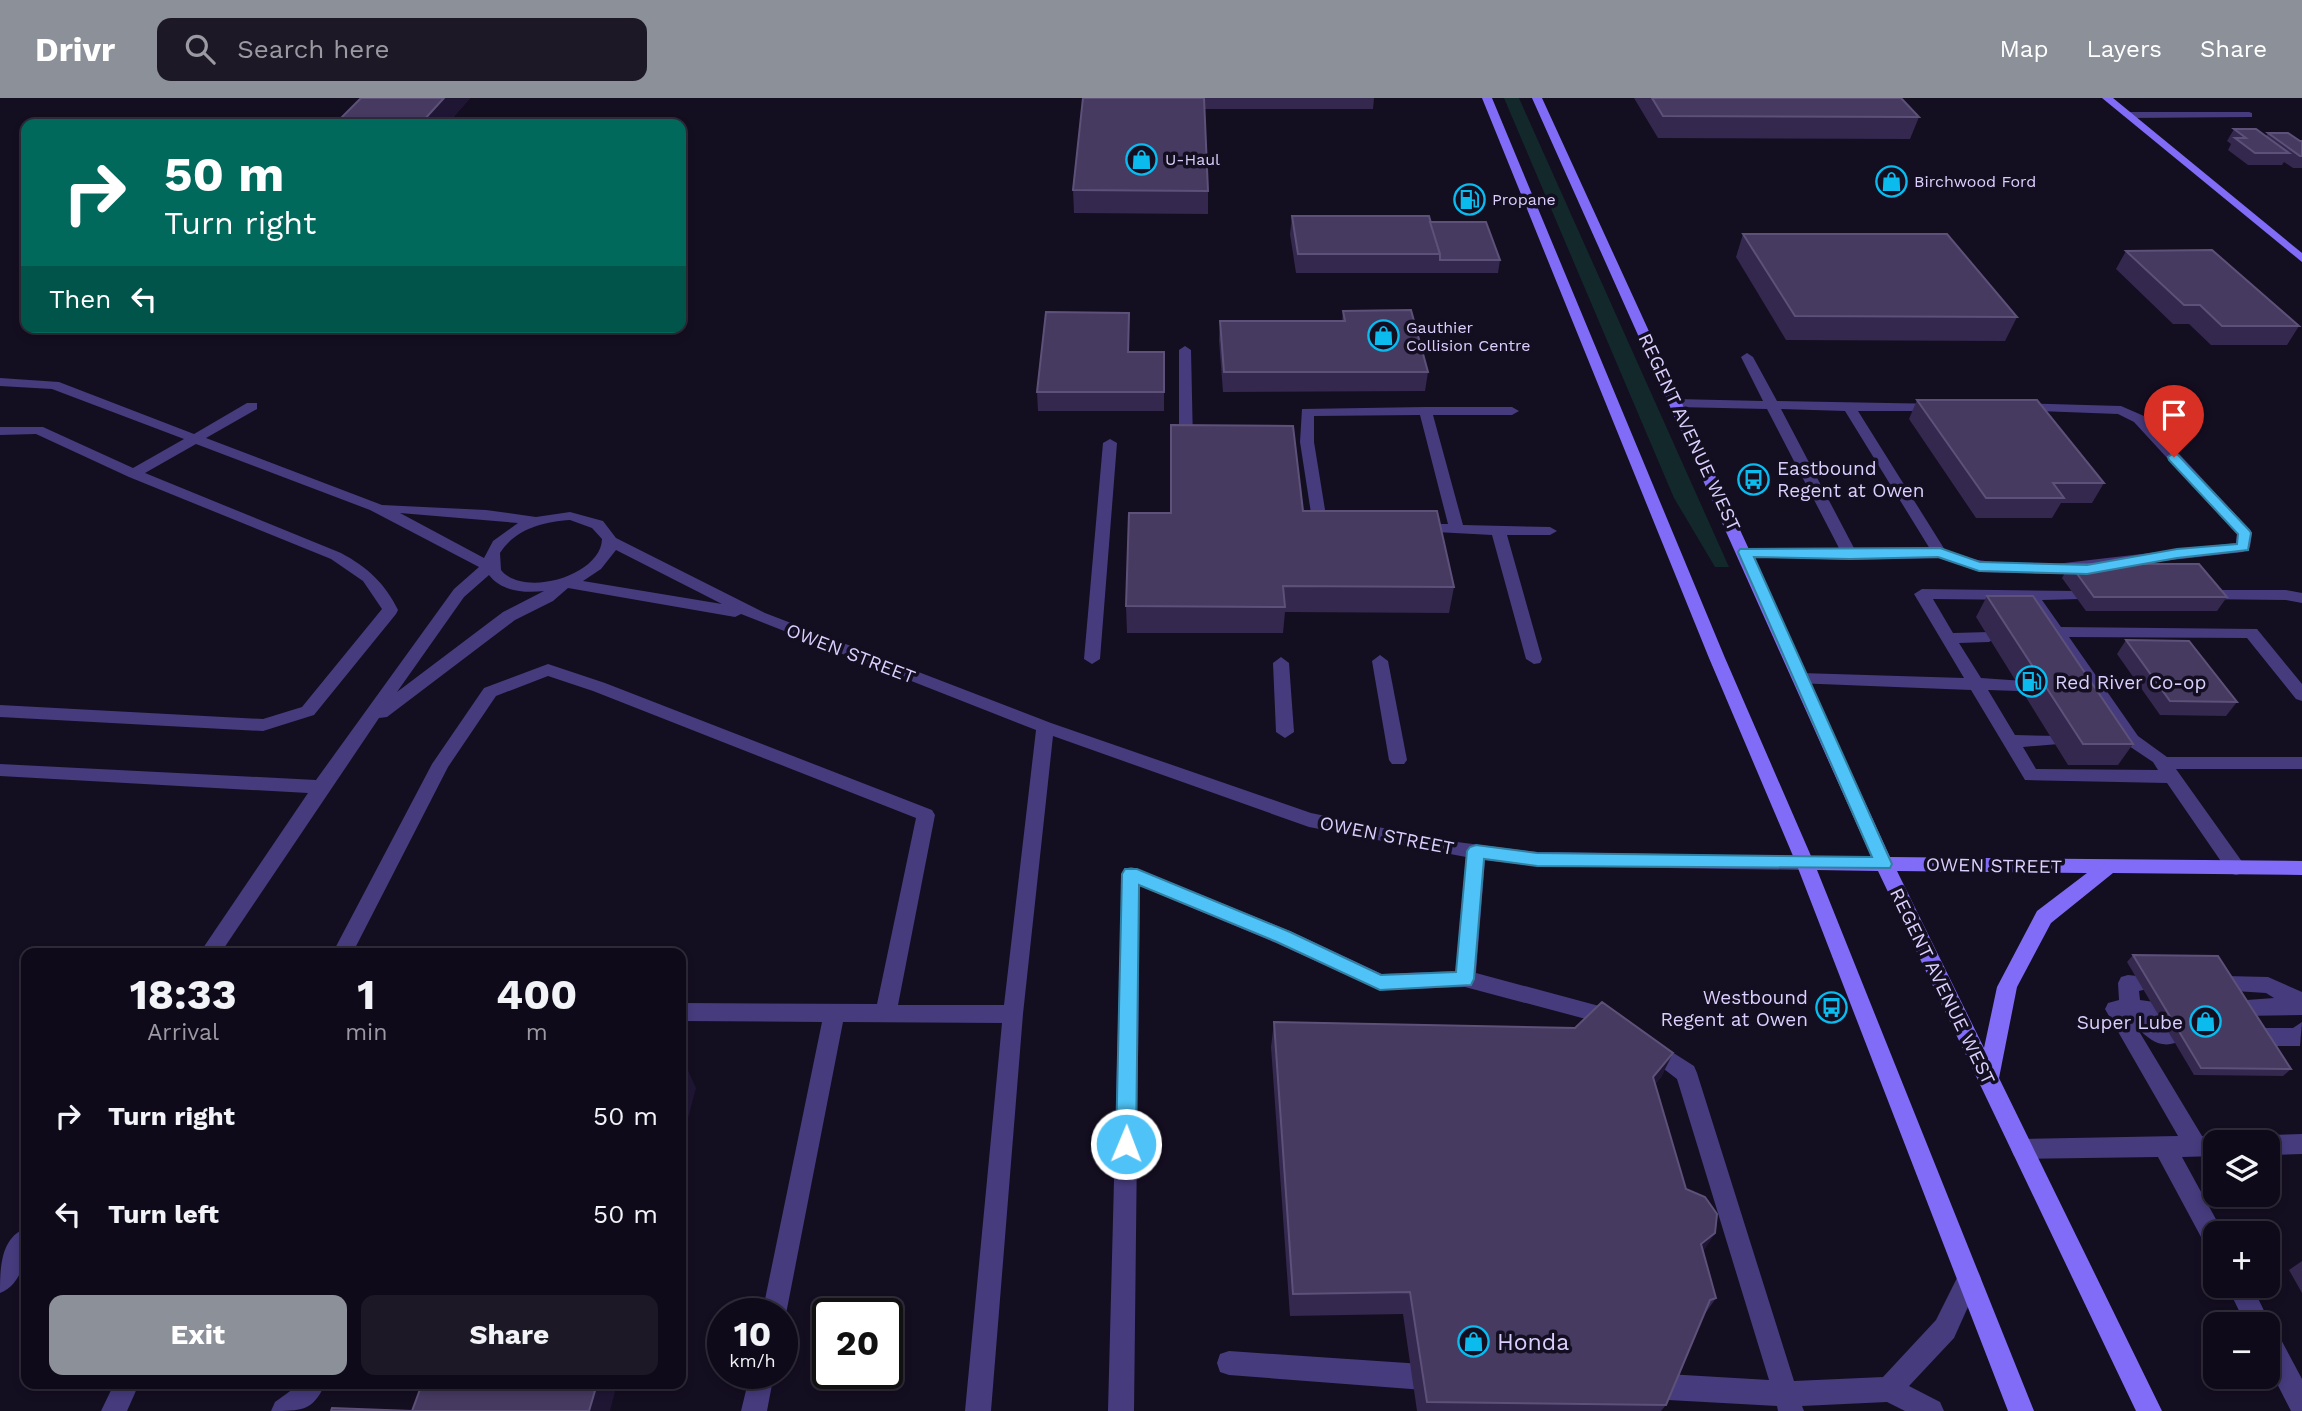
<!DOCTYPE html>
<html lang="en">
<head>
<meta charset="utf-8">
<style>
	body { margin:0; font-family:"Work Sans",sans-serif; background:#1d1826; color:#f1f3f6; height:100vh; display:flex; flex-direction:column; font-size:26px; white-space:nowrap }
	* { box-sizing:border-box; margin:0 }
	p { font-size:23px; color:#9b9aa2 }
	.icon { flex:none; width:38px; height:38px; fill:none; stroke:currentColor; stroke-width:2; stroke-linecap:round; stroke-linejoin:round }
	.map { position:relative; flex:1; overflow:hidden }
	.details { position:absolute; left:21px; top:850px; width:665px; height:441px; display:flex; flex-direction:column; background:#0f0a19; border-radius:14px; box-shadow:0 4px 10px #0003,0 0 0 2px #2f2b38 }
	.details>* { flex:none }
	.hud { position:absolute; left:21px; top:21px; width:665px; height:214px; border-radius:14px; box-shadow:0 4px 10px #0003,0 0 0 2px #2f2b38; background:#00695c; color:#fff; overflow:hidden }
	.fabs { position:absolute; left:2203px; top:1032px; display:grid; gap:14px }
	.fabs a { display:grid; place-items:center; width:77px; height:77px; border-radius:14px; background:#0f0a19; box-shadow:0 4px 10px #0003,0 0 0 2px #2f2b38; font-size:35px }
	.speed { position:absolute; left:707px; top:1200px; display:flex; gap:14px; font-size:35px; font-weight:700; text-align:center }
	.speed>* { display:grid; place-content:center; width:91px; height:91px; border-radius:50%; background:#0f0a19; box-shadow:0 4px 10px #0003,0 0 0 2px #2f2b38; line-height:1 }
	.speed small { font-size:18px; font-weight:400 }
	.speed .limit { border:4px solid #111; border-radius:10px; background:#fff; color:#111 }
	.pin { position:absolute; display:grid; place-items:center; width:60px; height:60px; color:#fff; margin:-72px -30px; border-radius:50% 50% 50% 0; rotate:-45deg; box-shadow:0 0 7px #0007 }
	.pin .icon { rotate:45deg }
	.me { position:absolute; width:77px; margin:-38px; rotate:1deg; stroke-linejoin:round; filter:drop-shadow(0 0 5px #0008) }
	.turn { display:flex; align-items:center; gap:24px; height:147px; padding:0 28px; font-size:32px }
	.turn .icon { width:91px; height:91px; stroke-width:2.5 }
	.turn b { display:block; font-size:49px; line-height:60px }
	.then { display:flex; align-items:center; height:66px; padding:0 28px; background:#0003; gap:14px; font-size:26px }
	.eta { display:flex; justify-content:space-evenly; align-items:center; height:119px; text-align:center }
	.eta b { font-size:42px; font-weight:700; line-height:49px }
	.cta { display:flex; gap:14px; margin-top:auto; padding:14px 28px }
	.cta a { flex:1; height:80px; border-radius:14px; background:#8c9099; color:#fff; font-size:28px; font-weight:700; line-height:80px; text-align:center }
	.cta a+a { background:#1d1826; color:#f1f3f6 }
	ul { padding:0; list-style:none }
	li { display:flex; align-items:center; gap:21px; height:98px; padding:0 28px }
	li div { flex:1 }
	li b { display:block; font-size:26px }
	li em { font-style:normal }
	header { display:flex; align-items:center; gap:42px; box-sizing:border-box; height:98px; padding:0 35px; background:#8c9099; color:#fff }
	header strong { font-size:33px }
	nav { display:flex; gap:38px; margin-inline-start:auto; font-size:24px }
	.search { width:490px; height:63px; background:#1d1826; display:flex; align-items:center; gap:18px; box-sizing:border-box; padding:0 24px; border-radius:14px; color:#9b9aa2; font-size:26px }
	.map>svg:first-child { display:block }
	.green { fill:#12282a }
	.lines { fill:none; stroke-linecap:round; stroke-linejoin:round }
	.lane { fill:#463b7d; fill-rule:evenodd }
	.street { fill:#463b7d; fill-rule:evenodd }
	.secondary { fill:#816cf8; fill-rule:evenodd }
	.wall { fill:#34284e }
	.shaded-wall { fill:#1f1634 }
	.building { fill:#463a61; stroke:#5d5179; stroke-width:2 }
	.route { fill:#4fc3f7; stroke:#337fa1; stroke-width:2 }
	.labels { text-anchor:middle; stroke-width:7; stroke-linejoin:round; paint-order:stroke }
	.far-poi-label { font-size:16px; fill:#dbd0fd; stroke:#140e21; text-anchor:start }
	.street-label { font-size:19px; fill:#dbd0fd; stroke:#140e21 }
	.poi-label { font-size:19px; fill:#dbd0fd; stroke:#140e21; text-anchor:start }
	.near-poi-label { font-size:23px; fill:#dbd0fd; stroke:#140e21; text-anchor:start }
</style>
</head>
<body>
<header>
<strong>Drivr</strong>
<div class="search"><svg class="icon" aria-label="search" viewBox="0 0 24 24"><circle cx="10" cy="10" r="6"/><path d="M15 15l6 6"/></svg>Search here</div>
<nav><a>Map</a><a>Layers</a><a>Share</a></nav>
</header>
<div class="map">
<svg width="2302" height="1313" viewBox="0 0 2302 1313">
	<rect width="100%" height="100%" fill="#140e21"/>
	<!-- green -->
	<path class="green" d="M1504 0H1519L1729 469H1715L1674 400Z"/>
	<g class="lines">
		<!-- lane -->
		<g class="lane">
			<path d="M1185 248 1191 252 1193 345 1186 349 1179 345V252Z"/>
			<path d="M1747 255 1753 259 1777 303 1943 306 1945 309 1938 313H1858L1945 452 1971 461 2014 467H2047L2236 445 2237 436 2134 324 2118 316 2014 312 2012 309 2019 305 2121 308 2144 318 2250 432 2252 435 2250 449 2243 454 2047 476 1981 474 1939 460 1850 462 1740 458 1737 455 1745 450 1840 452 1767 311 1676 309 1669 305 1676 301 1763 303 1741 259ZM1781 311 1845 313 1930 451 1855 452Z"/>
			<path d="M0 280 59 284 194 336 247 305H257V311L206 340 382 407 486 412 536 419 570 414 603 423 616 440 765 515 1051 625 1311 715 1441 742 1537 754 1805 758 1812 760 1814 765 1812 770 1805 772 1537 768 1485 762 1476 875 1614 912 1623 923 1620 929 1613 932 1601 925 1465 889 1380 892 1276 845 1140 788 1134 1313H1108L1122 776 1124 771 1131 769 1138 771 1290 833 1382 876 1456 873 1466 759 1309 729 1053 638 1023 916 991 1313H965L1002 925 843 924 786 1216 782 1225V1216H762L822 924 681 923V905L877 906 916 720 593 593 548 578 496 598 448 669 352 856H332L432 666 484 590 548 566 605 585 932 712 935 717 898 907H1004L1036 632 741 516 735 519 568 490 553 503 515 522 387 619 379 620 220 856H199L308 695 0 678V666L316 682 454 491 479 469 370 412 196 346 145 375 341 455C367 469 385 485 398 512L396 516 314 617 263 633 0 619V607L263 621 302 609 382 511 363 483 331 461 129 379 36 336 0 337V329H43L133 370 184 341 52 291 0 288ZM400 415 518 425 493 443 484 460ZM570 422 592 430 602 441C601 478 523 500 501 472L500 455C515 431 543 424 570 422ZM616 452 722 506 583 483 601 471ZM489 477C502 494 525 495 544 493L503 514 397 594 464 499Z"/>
			<path d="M1425 309H1512L1519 313 1512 317H1433L1463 427 1550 429 1557 433 1550 437H1507L1542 561 1540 565 1534 566 1526 561 1492 437 1436 434 1429 430 1436 426H1448L1420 317 1314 318V344L1327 424 1335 428 1328 432 1315 431 1313 428 1300 344 1302 311Z"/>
			<path d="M1110 341 1117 345 1100 561 1092 566 1084 561 1103 345Z"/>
			<path d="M1922 491 2080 493 2082 497 2080 501 2042 502 2061 529 2257 531 2302 586V603L2296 601 2247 540 2069 539 2138 638 2167 659H2302V671H2176L2243 765 2245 770 2243 775 2236 777 2229 775 2167 685 2025 682 1971 592 1795 585 1793 581 1795 577 1801 575 1964 580 1914 496ZM1933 501 2026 502 2126 646 2153 664 2158 672 2036 671 2023 649 2059 646 2062 642 2059 638 2015 637 1988 592 2018 593 2026 587 2024 583 1981 580 1959 545 1989 544 1997 539 1989 534 1953 535Z"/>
			<path d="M2203 492H2286L2302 495V505L2286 502 2197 501 2195 497 2197 493Z"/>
			<path d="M1380 557 1388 563 1407 662 1404 666H1392L1389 662 1372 563Z"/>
			<path d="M1281 559 1289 565 1294 634 1285 640 1276 634 1273 565Z"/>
			<path d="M2128 877 2147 879 2150 885 2147 891 2139 893 2140 902 2162 905 2165 911 2162 917 2155 920 2165 929 2178 932 2181 938 2178 944C2160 951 2151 942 2137 930L2202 1038 2224 1041 2226 1045H2216V1058L2182 1059 2224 1136H2216V1155L2208 1152 2158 1059 2022 1061 2014 1058 2011 1051 2014 1044 2022 1041 2178 1038 2105 911 2108 905 2119 902 2118 885 2121 879Z"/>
			<path d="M2226 878 2268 879 2302 894V917L2240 918 2233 915 2230 909 2233 903 2274 900 2266 895 2219 892 2216 886 2219 880Z"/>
			<path d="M2302 924 2300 948H2259L2252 945 2249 939 2252 933 2259 930H2293Z"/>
			<path d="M1650 940 1694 968 1697 975 1794 1283 1883 1279 1936 1222 1961 1172 1969 1168 1977 1172 1981 1180 1954 1240 1909 1288 1940 1304 1944 1313H1905L1887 1304 1802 1308 1804 1313H1778L1777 1308 1650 1301 1641 1297 1637 1288 1641 1279 1650 1275 1769 1282 1677 981 1643 955 1639 949 1643 943Z"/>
			<path d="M2302 1036V1056L2268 1057V1045H2258L2260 1040 2268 1037Z"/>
			<path d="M26 1130C27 1153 25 1185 0 1195 0 1171 0 1140 26 1130Z"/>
			<path d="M2227 1188H2252L2271 1227 2269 1231 2277 1234 2302 1281V1313H2291L2268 1268V1227H2246Z"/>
			<path d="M1229 1253 1437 1267 1446 1271 1450 1280 1446 1289 1437 1293 1229 1277 1220 1274 1217 1265 1220 1256Z"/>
			<path d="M750 1276H774L767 1313H741Z"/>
			<path d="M114 1286H139L127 1313H101Z"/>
			<path d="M300 1286H325C313 1313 302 1313 271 1313L275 1304Z"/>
		</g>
		<!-- street -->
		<path class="street" d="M2249 14 2252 15V19L2128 20 2123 17 2128 14Z"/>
		<!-- secondary -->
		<g class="secondary">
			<path d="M1482 0H1492L1725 560 1811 758H1871L1532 0H1542L1890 759 2302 763V777L2113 775 2051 825 2017 889 1999 980 2162 1313H2136L1878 773 1817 772 2034 1313H2008L1796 765 1709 560ZM1897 773 2087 775 2037 813 1997 889 1984 950Z"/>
			<path d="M2102 0H2113L2302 155V164Z"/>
		</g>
	</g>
	<!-- wall -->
	<g class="wall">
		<path d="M361 0H470L447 26H340L338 23Z"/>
		<path d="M1083 0H1374L1373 11H1204L1208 93V116L1074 115 1073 92Z"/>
		<path d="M1634 0H1901L1919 19 1910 41 1658 40Z"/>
		<path d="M2234 31 2266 38 2268 35 2302 43V70H2293L2284 64 2282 67H2248L2228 52 2231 46 2227 43Z"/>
		<path d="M1292 118 1430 124 1500 162 1498 175H1296L1290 136Z"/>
		<path d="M1743 136 2017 219 2005 243 1786 242 1736 159Z"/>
		<path d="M2126 153 2299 228 2287 247H2211L2189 226H2173L2116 171Z"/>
		<path d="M1343 213 1428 274 1425 293 1223 294 1219 242 1220 223H1342Z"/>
		<path d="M1129 233V254H1164V313H1038L1037 294Z"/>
		<path d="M1917 302 2104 385 2092 405H2061L2052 420H1976L1909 321Z"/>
		<path d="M1171 415 1454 489 1449 515 1285 514 1283 535H1127L1126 508Z"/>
		<path d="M2070 466 2227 499 2217 513H2086L2062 480Z"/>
		<path d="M1987 498 2133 646 2118 667H2068L1976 519Z"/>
		<path d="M2126 542 2237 604 2226 618 2160 617 2117 556Z"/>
		<path d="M2133 857 2291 971 2283 978 2194 977 2127 864Z"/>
		<path d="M1274 924 1673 955 1661 979 1655 986 1686 1091 1715 1135 1703 1153 1716 1200 1702 1220 1666 1307 1661 1313H1417L1403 1216 1290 1218 1271 949Z"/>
		<path d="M2302 1163V1195L2289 1172Z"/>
	</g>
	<!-- shaded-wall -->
	<g class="shaded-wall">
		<path d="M444 0H470L447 26H425L423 23Z"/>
		<path d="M1673 955 1661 979 1641 1003 1653 979Z"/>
		<path d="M685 966 696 990 681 1047V981Z"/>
		<path d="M1715 1135 1701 1157V1146Z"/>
		<path d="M597 1286H617L610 1313H589Z"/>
	</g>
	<!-- building -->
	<g class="building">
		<path d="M361 0H444L423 23H338Z"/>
		<path d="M1083 0H1204L1208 93 1073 92Z"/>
		<path d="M1652 0H1901L1919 19 1663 18Z"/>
		<path d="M2234 31H2256L2289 55H2255L2235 40H2246Z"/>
		<path d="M2268 35H2288L2300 43H2302V58H2300Z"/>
		<path d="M1292 118H1429L1440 156H1298Z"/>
		<path d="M1430 124H1486L1500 162H1440V156Z"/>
		<path d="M1743 136H1947L2017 219 1795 218Z"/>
		<path d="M2212 152 2299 228H2222L2200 207H2184L2126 153Z"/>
		<path d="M1411 212 1428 274H1224L1220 223H1345L1343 213Z"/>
		<path d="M1046 214 1129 215 1128 254H1164V294H1037Z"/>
		<path d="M1917 302H2037L2104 385H2053L2064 400H1986Z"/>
		<path d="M1171 327 1293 328 1303 413H1437L1454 489 1283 488 1285 509 1126 508 1129 415H1171Z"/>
		<path d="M2070 466H2199L2227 499H2094Z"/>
		<path d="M1987 498H2033L2133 646H2083Z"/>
		<path d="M2126 542 2189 543 2237 604 2170 603Z"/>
		<path d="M2133 857 2218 858 2291 971 2201 970Z"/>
		<path d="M1602 904 1673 955 1653 979 1686 1091 1705 1099 1717 1116 1715 1135 1701 1146 1716 1200 1710 1202 1666 1307 1427 1304 1410 1194 1293 1196 1274 924 1575 930Z"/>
		<path d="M681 966H685L681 981Z"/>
		<path d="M422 1286H597L589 1313H331L332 1310 412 1313Z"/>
	</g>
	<!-- route -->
	<path class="route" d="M2174 355 2178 357 2249 432 2251 435 2248 452 2177 460 2087 476 1979 473 1938 459 1850 461 1754 459 1892 766 1890 770 1537 768 1484 761 1474 881 1471 887 1380 892 1277 844 1139 787 1136 1046 1133 1052 1126 1055 1119 1052 1116 1046 1122 776 1125 771H1137L1290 834 1381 877 1456 874 1467 753 1470 749 1476 747 1537 755 1872 759 1738 454 1740 451 1940 450 1980 464 2087 467 2177 451 2237 446 2238 436 2169 362 2168 359Z"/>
	<!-- icons -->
	<defs>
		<symbol id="shop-ring" viewBox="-11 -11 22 22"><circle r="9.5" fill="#140e21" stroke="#0bbbee" stroke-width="1.5"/><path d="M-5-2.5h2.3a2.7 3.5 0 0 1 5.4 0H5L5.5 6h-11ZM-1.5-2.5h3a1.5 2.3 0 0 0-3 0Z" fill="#0bbbee"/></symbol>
		<symbol id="fuel-ring" viewBox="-11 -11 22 22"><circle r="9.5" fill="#140e21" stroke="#0bbbee" stroke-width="1.5"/><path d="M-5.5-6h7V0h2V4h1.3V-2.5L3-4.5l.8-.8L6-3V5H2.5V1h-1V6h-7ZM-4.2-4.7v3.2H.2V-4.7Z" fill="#0bbbee"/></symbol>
		<symbol id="bus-ring" viewBox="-11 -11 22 22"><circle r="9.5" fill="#140e21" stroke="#0bbbee" stroke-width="1.5"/><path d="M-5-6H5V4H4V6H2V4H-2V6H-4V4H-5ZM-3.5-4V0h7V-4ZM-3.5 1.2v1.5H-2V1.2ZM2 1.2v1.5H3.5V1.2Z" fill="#0bbbee"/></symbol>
	</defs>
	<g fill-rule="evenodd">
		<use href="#shop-ring" x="1124" y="44" width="35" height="35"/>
		<use href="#shop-ring" x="1874" y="66" width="35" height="35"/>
		<use href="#fuel-ring" x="1452" y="84" width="35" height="35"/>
		<use href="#shop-ring" x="1366" y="220" width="35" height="35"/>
		<use href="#bus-ring" x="1736" y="364" width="35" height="35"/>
		<use href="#fuel-ring" x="2014" y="566" width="35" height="35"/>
		<use href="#bus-ring" x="1814" y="892" width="35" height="35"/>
		<use href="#shop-ring" x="2188" y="906" width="35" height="35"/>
		<use href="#shop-ring" x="1456" y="1226" width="35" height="35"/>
	</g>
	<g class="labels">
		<!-- far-poi labels -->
		<g class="far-poi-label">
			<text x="1165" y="67">U-Haul</text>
			<text x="1914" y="89">Birchwood Ford</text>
			<text x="1492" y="107">Propane</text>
			<text x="1406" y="235">Gauthier<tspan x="1406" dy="18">Collision Centre</tspan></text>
		</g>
		<!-- street labels -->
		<g class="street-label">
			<text transform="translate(1690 334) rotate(65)" y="7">REGENT AVENUE WEST</text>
			<text transform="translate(851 555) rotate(21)" y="7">OWEN STREET</text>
			<text transform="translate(1387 737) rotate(11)" y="7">OWEN STREET</text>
			<text transform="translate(1994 767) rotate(1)" y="7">OWEN STREET</text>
			<text transform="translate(1943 888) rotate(64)" y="7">REGENT AVENUE WEST</text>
		</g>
		<!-- poi labels -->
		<g class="poi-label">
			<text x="1777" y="377">Eastbound<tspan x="1777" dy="22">Regent at Owen</tspan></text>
			<text x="2055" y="591">Red River Co-op</text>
			<text x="1808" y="906" text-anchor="end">Westbound<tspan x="1808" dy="22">Regent at Owen</tspan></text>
			<text x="2183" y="931" text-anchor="end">Super Lube</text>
		</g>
		<!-- near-poi labels -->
		<g class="near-poi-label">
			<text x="1497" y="1252">Honda</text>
		</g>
	</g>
</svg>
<div class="fabs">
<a><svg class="icon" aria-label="layers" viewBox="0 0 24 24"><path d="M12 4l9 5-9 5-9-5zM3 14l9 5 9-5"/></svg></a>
<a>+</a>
<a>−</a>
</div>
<div class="speed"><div>10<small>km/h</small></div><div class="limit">20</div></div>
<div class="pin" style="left:2174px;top:359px;background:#d93025"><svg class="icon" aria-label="arrive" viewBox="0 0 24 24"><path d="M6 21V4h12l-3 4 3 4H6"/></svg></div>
<svg class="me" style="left:1126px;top:1046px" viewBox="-20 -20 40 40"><circle r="17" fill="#4fc3f7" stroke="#fff" stroke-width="3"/><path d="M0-11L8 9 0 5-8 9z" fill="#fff"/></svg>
<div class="hud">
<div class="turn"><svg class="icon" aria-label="right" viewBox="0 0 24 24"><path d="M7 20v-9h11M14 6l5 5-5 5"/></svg><div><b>50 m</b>Turn right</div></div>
<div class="then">Then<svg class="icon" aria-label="left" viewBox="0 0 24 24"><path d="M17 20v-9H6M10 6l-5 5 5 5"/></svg></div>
</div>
<section class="details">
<div class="eta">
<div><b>18:33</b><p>Arrival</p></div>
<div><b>1</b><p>min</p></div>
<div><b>400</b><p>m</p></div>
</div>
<ul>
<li><svg class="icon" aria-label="right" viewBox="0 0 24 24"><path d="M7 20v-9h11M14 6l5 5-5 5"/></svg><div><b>Turn right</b></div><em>50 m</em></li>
<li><svg class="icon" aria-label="left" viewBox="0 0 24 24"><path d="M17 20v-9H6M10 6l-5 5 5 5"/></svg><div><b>Turn left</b></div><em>50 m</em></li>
</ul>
<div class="cta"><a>Exit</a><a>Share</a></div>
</section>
</div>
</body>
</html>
